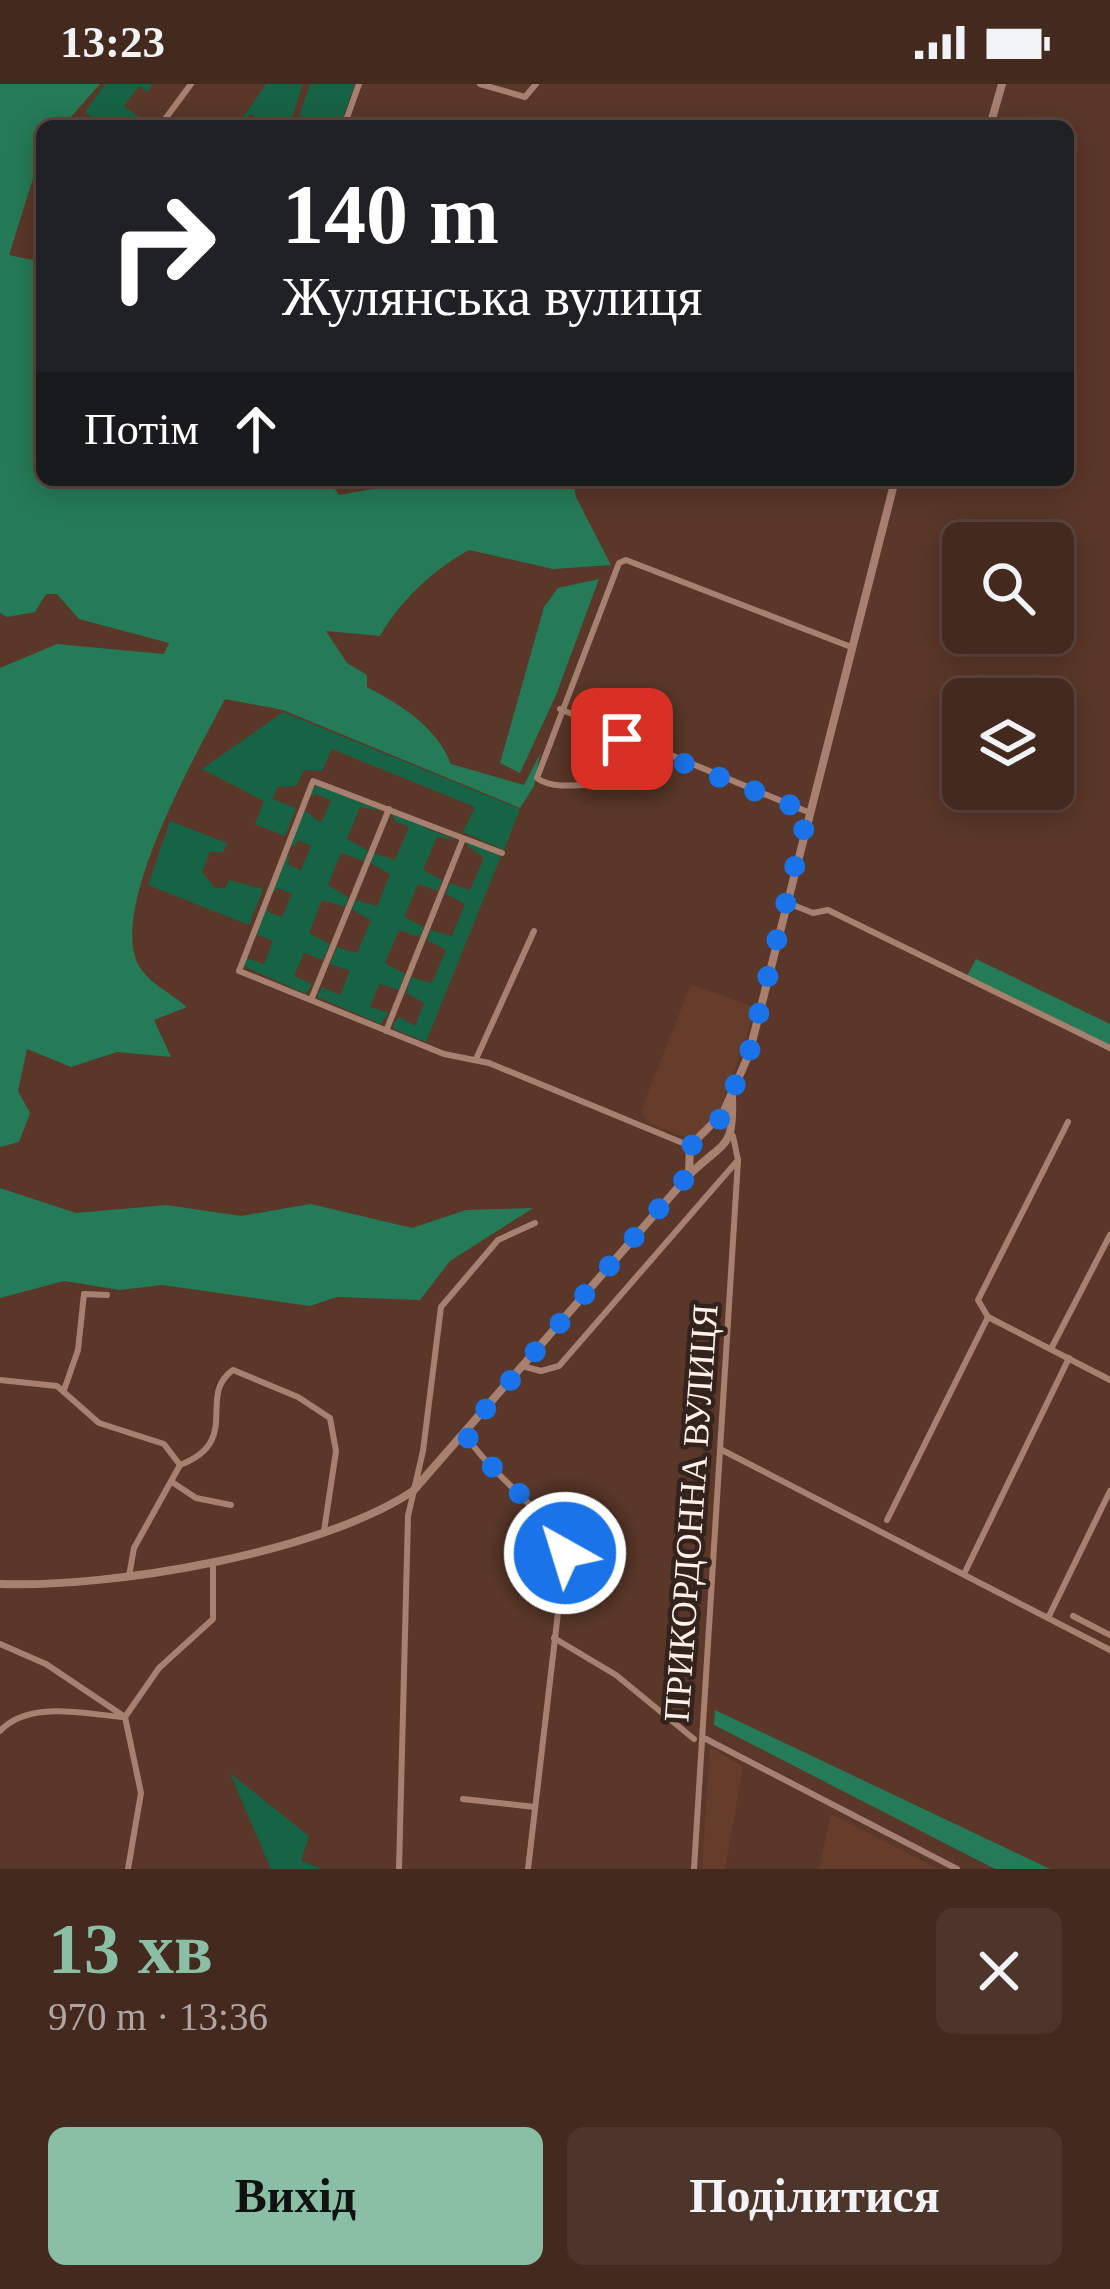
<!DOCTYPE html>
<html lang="uk">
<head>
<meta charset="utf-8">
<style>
	body { margin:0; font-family:"Times New Roman",serif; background:#4e352c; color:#f1f3f6; height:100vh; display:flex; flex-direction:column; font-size:45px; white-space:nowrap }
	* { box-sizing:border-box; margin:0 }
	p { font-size:39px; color:#afa6a4 }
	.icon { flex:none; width:66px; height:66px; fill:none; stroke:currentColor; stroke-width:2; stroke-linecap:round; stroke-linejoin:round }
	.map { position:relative; height:1785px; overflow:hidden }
	.details { display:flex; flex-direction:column; background:#44291f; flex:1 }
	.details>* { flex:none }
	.hud { position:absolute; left:36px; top:36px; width:1038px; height:366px; border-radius:18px; box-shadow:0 6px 30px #0003,0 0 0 3px #5c453d; background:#202124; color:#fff; overflow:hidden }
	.fabs { position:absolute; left:942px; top:438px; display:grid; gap:24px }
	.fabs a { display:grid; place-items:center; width:132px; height:132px; border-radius:18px; background:#44291f; box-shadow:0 6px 30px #0003,0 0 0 3px #5c453d; font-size:60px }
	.pin { position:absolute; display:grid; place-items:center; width:102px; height:102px; color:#fff; margin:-51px; border-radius:24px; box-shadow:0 6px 18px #0006 }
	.me { position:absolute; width:132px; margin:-66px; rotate:321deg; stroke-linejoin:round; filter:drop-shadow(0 0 9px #0008) }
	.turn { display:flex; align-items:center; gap:42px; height:252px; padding:0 48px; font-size:54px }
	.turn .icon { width:156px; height:156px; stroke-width:2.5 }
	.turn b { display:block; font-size:84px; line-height:102px }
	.then { display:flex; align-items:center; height:114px; padding:0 48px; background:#0003; gap:24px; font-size:45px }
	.round { display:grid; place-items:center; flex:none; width:126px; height:126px; border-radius:18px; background:#4e352c }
	.head { display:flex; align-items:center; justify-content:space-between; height:204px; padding:0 48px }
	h1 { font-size:72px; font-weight:700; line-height:90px; color:#8abfa5 }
	.cta { display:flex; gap:24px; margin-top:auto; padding:24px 48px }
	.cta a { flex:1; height:138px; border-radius:18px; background:#8abfa5; color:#111; font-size:48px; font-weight:700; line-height:138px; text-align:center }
	.cta a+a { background:#4e352c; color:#f1f3f6 }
	.status { display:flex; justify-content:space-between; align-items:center; height:84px; padding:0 60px; background:#44291f; direction:ltr }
	.status svg { height:33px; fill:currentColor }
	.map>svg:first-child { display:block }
	.built { fill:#663c2b }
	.green { fill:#176345 }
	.forest { fill:#257a57 }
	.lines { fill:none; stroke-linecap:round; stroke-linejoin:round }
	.minor { stroke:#a88070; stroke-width:6 }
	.tertiary { stroke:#a88070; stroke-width:8 }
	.route { stroke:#1a73e8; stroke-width:21; stroke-dasharray:0 37.8 }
	.labels { text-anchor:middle; stroke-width:9; stroke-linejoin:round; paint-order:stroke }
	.street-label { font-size:36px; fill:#fff1eb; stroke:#34231d }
</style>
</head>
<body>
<div class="status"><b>13:23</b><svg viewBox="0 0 49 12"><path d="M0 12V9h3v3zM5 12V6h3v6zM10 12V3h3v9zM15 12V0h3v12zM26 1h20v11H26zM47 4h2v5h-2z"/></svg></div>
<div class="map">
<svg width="1110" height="1785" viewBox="0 0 1110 1785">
	<rect width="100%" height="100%" fill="#5a3729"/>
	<!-- built -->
	<g class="built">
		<path d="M691 900 756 924 718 1033 692 1056 647 1038 641 1026Z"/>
		<path d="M710 1663 743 1683 725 1785H702Z"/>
		<path d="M831 1730 939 1785H819Z"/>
	</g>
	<!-- green -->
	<g class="green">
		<path d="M105 0H153L147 8 139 2 124 22 151 42H104L85 28Z"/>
		<path d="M266 0H303L289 42H254L258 35 251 30 237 42Z"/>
		<path d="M310 0H355L340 42H296Z"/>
		<path d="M283 628 520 725 504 766 463 748 475 723 332 665 322 687 304 686 296 702 277 703 273 715 296 724 285 752 255 740 264 717 202 685Z"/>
		<path d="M316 701 383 727 360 723 347 755 368 766 364 777 341 769 328 801 348 813 345 823 322 816 309 849 330 860 322 876 304 869 294 892 312 900 306 910 241 881 246 874 264 880 273 857 255 850 267 821 268 828 282 833 292 810 278 804 272 809 286 772H290L287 780 301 786 311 762 298 756 294 763 290 760 304 726 321 739 331 717 317 710 309 713Z"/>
		<path d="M391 729 458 757 437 753 423 786 442 796 438 807 418 800 404 833 424 843 420 853 399 846 385 879 405 890 399 906 379 900 370 923 389 929 381 940 317 913 322 903 340 911 350 887 330 880 337 863 357 869 371 836 352 826 356 816 377 822 390 790 370 779 374 769 395 776 409 743 396 738Z"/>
		<path d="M170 737 227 759 223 768H210L202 788 215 804H225L229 796 263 805 249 841 148 801Z"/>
		<path d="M471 759 501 772 426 958 394 945 393 939 400 933 415 942 424 919 406 909 411 893 432 899 446 866 427 856 431 846 452 852 465 820 446 810 450 799 470 806 484 774 466 761Z"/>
		<path d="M230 1689 309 1752 301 1777 321 1785H271Z"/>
	</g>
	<!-- forest -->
	<g class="forest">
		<path d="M0 0H100L63 42H42V66L9 171 42 178V396H329L339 411 424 396H573L576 413 611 481 553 485 469 466C434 485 400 517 380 552L326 547 347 579 367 591V603C401 621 436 642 451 680L524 701 540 670 534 702 520 724 283 626 225 615C197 669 107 826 139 882 150 900 171 909 187 923L154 936 171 973 117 968 71 983 27 965 18 1007 30 1029 19 1058 0 1063V584L57 560 164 570 169 559 79 535 57 510H46L35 528 7 533 0 529Z"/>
		<path d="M599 495 556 611 520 689 500 679 544 523 558 504Z"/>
		<path d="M976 875 1110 940V961L967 892Z"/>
		<path d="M0 1104 76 1129 166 1121 241 1132 311 1120 412 1144 466 1126 533 1124 450 1177 420 1216 337 1213 310 1222 162 1201 120 1206 64 1197 0 1214Z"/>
		<path d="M715 1626 1050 1785H995L714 1641Z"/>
	</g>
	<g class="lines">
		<!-- minor -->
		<g class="minor">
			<path d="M480 0 525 13 536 0"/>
			<path d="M160 42 191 0"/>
			<path d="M344 42 359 0"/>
			<path d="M560 625 808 728"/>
			<path d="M651 666 635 701C607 695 556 710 537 694L619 479 626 476 851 563"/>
			<path d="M502 769 313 697 239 887 444 970 489 979 690 1062"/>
			<path d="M788 819 813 829 828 826 1110 964"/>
			<path d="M311 916 389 725"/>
			<path d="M386 947 463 755"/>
			<path d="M476 975 534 847"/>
			<path d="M733 1052 738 1076"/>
			<path d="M988 1233 978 1216 1068 1038"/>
			<path d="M988 1233 1110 1296"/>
			<path d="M1051 1265 1110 1151"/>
			<path d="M522 1282 541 1287 559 1282 738 1076 694 1785"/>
			<path d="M0 1296 57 1302 99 1339 164 1360 180 1381"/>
			<path d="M64 1306 78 1266 84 1210 107 1211"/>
			<path d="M465 1350C488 1388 556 1436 565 1469L528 1785"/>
			<path d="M722 1366 1110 1566"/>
			<path d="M172 1398 196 1414 231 1421"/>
			<path d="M887 1436 988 1233"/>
			<path d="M964 1490 1069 1274"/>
			<path d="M129 1492 134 1464 180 1381C243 1357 196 1312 233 1286L298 1313 330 1334 336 1367 324 1447"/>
			<path d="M1073 1532 1110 1551"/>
			<path d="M1048 1534 1110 1407"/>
			<path d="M554 1554 616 1591 694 1655"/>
			<path d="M0 1560 46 1580 125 1633"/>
			<path d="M0 1647C29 1616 83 1630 122 1633"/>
			<path d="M706 1655 957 1785"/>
			<path d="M463 1715 535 1723"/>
			<path d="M128 1785 141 1709 125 1633 159 1584 213 1535V1478"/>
			<path d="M399 1785 408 1432 423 1367 441 1223 498 1156 535 1139"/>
		</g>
		<!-- tertiary -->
		<g class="tertiary">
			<path d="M990 42 1002 0"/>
			<path d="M689 1089 690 1062 723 1029 749 970 895 396"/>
			<path d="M0 1500C112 1504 320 1469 413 1407L689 1091C726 1055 734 1066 732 1012"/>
		</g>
	</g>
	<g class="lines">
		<!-- route -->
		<path class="route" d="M565 1469C553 1430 489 1390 465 1349L689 1090 691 1062 720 1035 749 970 808 728 622 655"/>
	</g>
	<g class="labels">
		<!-- street labels -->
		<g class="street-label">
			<text transform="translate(690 1429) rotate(-86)" y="13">ПРИКОРДОННА ВУЛИЦЯ</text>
		</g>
	</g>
</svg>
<div class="fabs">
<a><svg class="icon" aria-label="search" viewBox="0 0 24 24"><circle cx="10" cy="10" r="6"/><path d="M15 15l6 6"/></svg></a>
<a><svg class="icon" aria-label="layers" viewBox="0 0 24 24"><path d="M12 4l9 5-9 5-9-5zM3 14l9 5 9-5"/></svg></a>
</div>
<div class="pin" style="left:622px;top:655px;background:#d93025"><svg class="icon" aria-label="arrive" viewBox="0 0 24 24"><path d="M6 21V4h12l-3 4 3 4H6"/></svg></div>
<svg class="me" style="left:565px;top:1469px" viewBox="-20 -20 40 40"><circle r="17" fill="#1a73e8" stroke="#fff" stroke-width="3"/><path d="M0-11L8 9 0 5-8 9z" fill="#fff"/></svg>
<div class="hud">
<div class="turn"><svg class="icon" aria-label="right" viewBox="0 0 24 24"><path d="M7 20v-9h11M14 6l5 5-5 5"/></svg><div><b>140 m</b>Жулянська вулиця</div></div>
<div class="then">Потім<svg class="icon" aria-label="ahead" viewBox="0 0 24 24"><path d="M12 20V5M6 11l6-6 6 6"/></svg></div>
</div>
</div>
<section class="details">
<div class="head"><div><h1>13 хв</h1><p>970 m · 13:36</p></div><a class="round"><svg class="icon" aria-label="close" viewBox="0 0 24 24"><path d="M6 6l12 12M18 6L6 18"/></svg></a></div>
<div class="cta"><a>Вихід</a><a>Поділитися</a></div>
</section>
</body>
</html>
